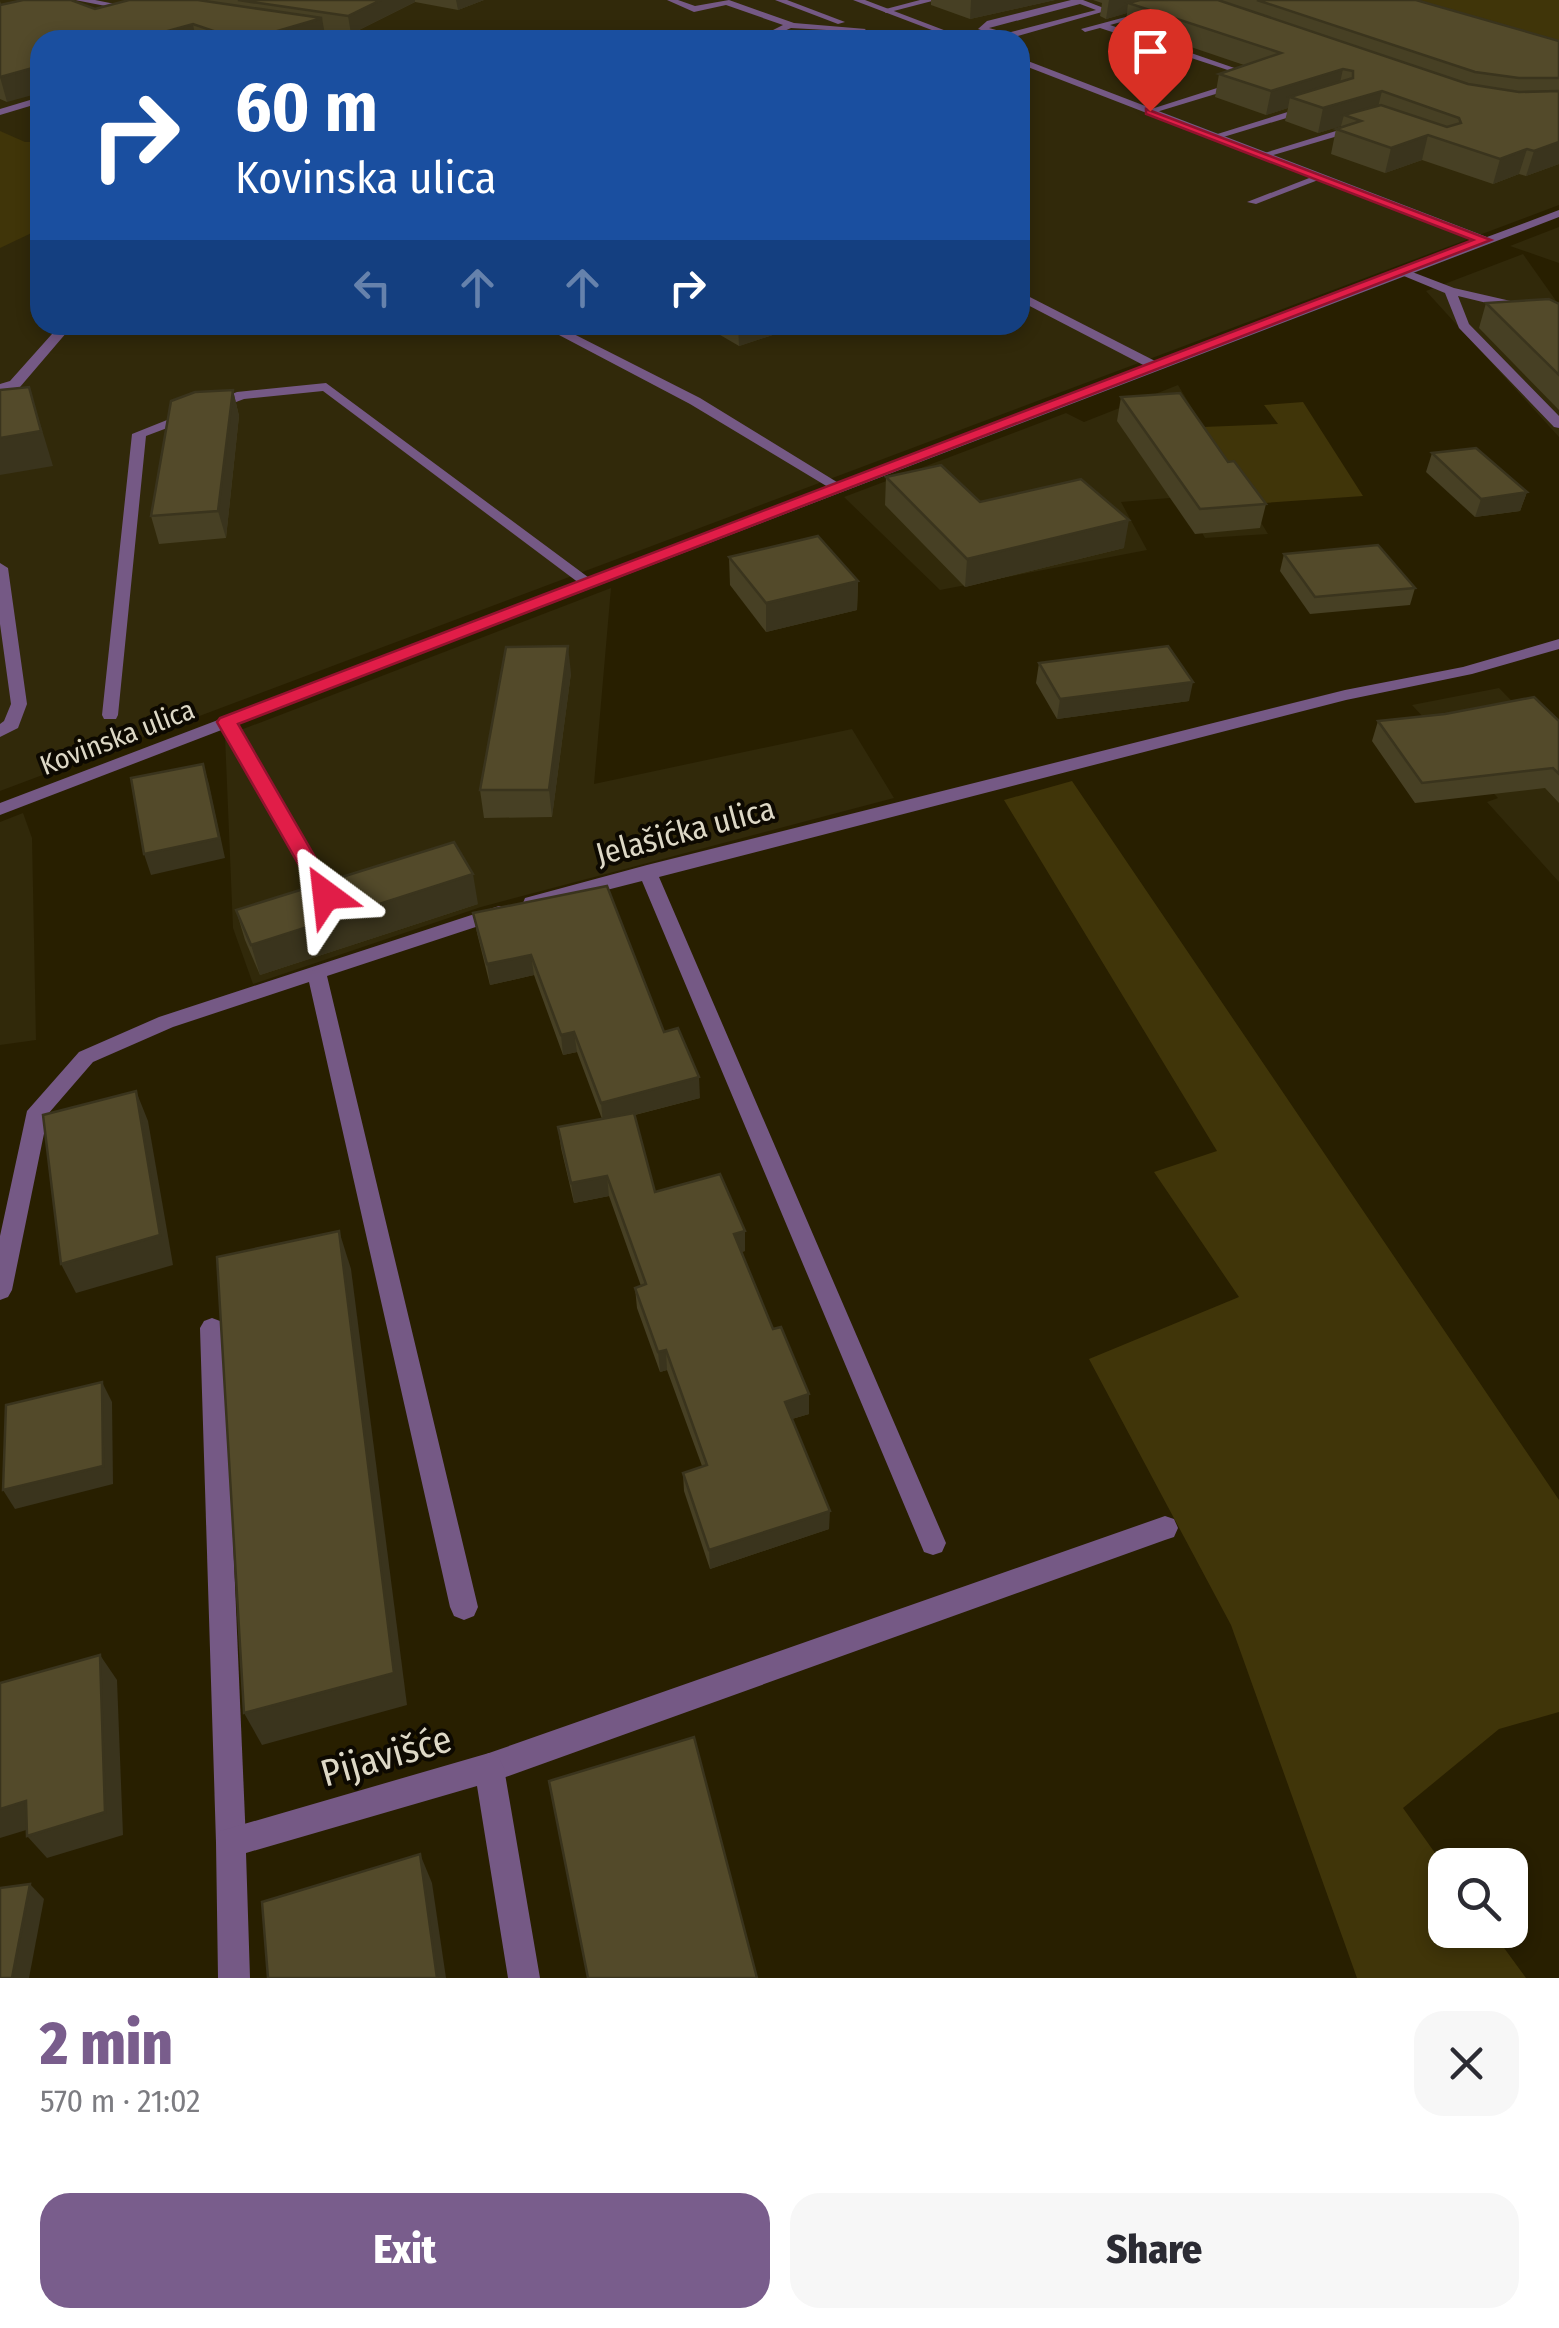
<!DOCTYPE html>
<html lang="en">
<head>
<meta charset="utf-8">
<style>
	body { margin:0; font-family:"Fira Sans Condensed",sans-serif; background:#f7f7f7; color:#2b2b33; height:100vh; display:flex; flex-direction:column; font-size:38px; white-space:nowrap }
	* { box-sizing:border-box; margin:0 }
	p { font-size:32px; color:#7c7c81 }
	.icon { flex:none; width:55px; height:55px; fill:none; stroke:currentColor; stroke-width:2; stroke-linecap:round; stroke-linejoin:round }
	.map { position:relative; height:1978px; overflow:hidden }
	.sheet { display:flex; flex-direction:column; background:#fff; flex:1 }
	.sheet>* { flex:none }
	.top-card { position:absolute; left:30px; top:30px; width:1000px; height:305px; border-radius:30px; box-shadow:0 5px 15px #0003; background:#1a4fa0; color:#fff; overflow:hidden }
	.tools { position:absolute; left:1428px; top:1848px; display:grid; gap:20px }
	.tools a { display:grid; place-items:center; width:100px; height:100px; border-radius:20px; background:#fff; box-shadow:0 5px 15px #0003; font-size:50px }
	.pin { position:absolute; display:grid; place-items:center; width:85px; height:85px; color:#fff; margin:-102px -42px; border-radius:50% 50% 50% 0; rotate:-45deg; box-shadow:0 0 10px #0007 }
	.pin .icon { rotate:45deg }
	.me { position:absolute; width:110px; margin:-55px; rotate:330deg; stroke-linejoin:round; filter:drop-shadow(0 0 8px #0008) }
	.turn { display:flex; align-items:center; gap:35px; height:210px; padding:0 40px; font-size:45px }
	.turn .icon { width:130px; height:130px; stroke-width:2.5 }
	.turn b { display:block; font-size:70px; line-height:85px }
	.lanes { display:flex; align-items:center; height:95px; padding:0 40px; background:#0003; justify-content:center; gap:50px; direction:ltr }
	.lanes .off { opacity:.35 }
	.round { display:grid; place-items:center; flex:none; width:105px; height:105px; border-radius:30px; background:#f7f7f7 }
	.overview { display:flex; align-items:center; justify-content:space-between; height:170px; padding:0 40px }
	h1 { font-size:60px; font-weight:800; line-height:75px; color:#795d8c }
	.button { display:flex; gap:20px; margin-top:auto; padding:20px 40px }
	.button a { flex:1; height:115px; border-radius:30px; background:#795d8c; color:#fff; font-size:40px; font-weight:800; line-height:115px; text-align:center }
	.button a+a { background:#f7f7f7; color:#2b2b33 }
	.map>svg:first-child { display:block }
	.built { fill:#31290a }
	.green { fill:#403509 }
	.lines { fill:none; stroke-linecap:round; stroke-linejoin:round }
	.lane { fill:#755985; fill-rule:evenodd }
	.street { fill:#755985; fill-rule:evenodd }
	.wall { fill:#474024 }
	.shaded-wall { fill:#3a341d }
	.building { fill:#534a2a; stroke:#3a341d; stroke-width:2.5 }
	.route { fill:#e11d48; stroke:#92132f; stroke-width:2.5 }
	.labels { text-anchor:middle; stroke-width:8; stroke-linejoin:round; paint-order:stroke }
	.far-street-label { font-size:28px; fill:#ddd8c6; stroke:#0d0901 }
	.street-label { font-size:32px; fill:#ddd8c6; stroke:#0d0901 }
	.near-street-label { font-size:38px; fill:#ddd8c6; stroke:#0d0901 }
</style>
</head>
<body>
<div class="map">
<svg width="1559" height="1978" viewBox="0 0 1559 1978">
	<rect width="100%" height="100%" fill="#281f00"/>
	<!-- built -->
	<g class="built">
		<path d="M0 0H1419L1422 5 1559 45V205L0 791V228L40 211V325H1020V40H40V174L0 173Z"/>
		<path d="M1559 227V263L1510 246Z"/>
		<path d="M1523 254 1559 305V437L1426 291Z"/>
		<path d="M1178 385 1268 534 1205 538 1182 497 1121 502 1147 550 940 590 844 497 1066 413 1084 422Z"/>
		<path d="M611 588 594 784 852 729 894 798 481 907 253 984 233 928 225 736Z"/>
		<path d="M1499 688 1559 749V882L1487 802 1498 798 1412 705Z"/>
		<path d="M23 813 32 838 36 1040 0 1045V822Z"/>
	</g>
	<!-- green -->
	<g class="green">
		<path d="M1419 0H1559V45L1422 5Z"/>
		<path d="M0 131 25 142H40V229L0 248Z"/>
		<path d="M1303 402 1363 496 1250 504 1203 427 1278 424 1264 405Z"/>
		<path d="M1072 781 1559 1500V1712L1499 1729 1403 1808 1445 1867V1930H1491L1526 1978H1357L1231 1625 1089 1359 1239 1297 1154 1172 1217 1151 1004 800Z"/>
	</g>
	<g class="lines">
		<!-- lane -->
		<g class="lane">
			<path d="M75 0H95L140 9 136 12Z"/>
			<path d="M667 0H678L695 6 729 0 794 23 866 29 862 32 791 28 764 40H753L783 25 726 5 694 12Z"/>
			<path d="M775 0H787L845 22 838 24Z"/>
			<path d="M920 0H936L886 13 882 10Z"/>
			<path d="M1071 0H1083L1109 10 1007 39 978 29 987 21ZM1080 4 1096 10 1007 33 989 28Z"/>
			<path d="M1189 0H1203L1110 25 1246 72V76L1100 28 1085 32 1081 29Z"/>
			<path d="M298 29 361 37 365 40 295 34Z"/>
			<path d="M956 33 953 38 886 40 890 37Z"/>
			<path d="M1239 81 1242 86 1153 113 1145 111Z"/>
			<path d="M1310 105 1313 110 1220 138 1211 136Z"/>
			<path d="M1362 123 1365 128 1267 157 1258 155Z"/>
			<path d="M1317 175 1326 177 1256 204 1247 202Z"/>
			<path d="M1399 270H1407L1454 288 1532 306 1559 320V329L1524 312 1458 296 1469 324 1559 416V428L1554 427 1459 328 1445 293 1399 274Z"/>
			<path d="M1020 292 1159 363 1161 366 1151 369 1020 301Z"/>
			<path d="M60 325H73L20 387 0 392V384L10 381Z"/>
			<path d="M540 325H556L700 398 845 487 833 490 690 404Z"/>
			<path d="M326 383 596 583 588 588 583 586 323 391 244 399 146 436 118 715 116 719H104L102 715 132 434 237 392Z"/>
			<path d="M0 563 8 568 27 704 18 728 0 737V724L4 721 11 704 0 624Z"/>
			<path d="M226 717 234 722 335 895 333 899 326 901 317 895 218 722Z"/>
			<path d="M212 1318 220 1321 224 1328 246 1842 242 1853 231 1857 220 1853 216 1842 200 1328 204 1321Z"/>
			<path d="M1165 1516 1174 1519 1178 1528 1174 1537 1165 1540 489 1783 479 1778 474 1768 479 1758 489 1753Z"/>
		</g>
		<!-- street -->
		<g class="street">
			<path d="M853 0H865L970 40H958Z"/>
			<path d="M1020 58 1487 237 1559 210V217L0 815V803L1477 241 1020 64Z"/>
			<path d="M40 97V103L0 115V109Z"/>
			<path d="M1559 639V649L1472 674 1346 700 659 877 946 1543 942 1552 933 1555 924 1552 642 881 532 909 525 908 523 903 525 898 647 865 1345 690 1463 667Z"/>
			<path d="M499 906 506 907 509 912 506 917 327 976 478 1607 474 1616 464 1620 454 1616 450 1607 309 982 173 1027 93 1062 48 1114 12 1290 8 1297 0 1300V1236L27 1111 79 1052 159 1017Z"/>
			<path d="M489 1753 499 1758 504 1768 540 1978H508L477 1786 246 1853 250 1978H218L216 1842 220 1831Z"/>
		</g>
	</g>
	<!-- wall -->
	<g class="wall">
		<path d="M129 0H484L458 10 415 2 351 34 324 30 326 40H40L7 102 0 99V1L1 5 95 9Z"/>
		<path d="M931 0H1055L970 19 931 5Z"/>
		<path d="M1093 0H1416L1559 41V164L1526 176 1519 174 1493 184 1422 160 1385 173 1331 154 1336 129 1341 128V126L1318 133 1285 121 1288 108 1266 115 1215 97 1219 74 1244 65 1126 25 1127 13 1106 19 1100 16 1102 3Z"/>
		<path d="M1486 303 1559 304V410L1479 328Z"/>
		<path d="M703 325H803L739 346Z"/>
		<path d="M233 390 239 416 226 538 159 544 151 516Z"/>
		<path d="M1121 397 1266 504 1260 528 1195 534 1117 421Z"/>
		<path d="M1432 453 1527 492 1520 511 1475 517 1426 472Z"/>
		<path d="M886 477 980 502 1124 548 965 587 885 505Z"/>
		<path d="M1284 554 1415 588 1410 605 1310 614 1280 571Z"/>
		<path d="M729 557 858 581 857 610 766 632 730 585Z"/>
		<path d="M1039 663 1189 701 1057 719 1036 683Z"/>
		<path d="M571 673 552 817 484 818 480 790Z"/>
		<path d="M1378 721H1559V803L1545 788 1415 803 1372 741Z"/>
		<path d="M478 904 260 975 245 940 236 910Z"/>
		<path d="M473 913 664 1032 700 1098 635 1115 655 1192 745 1231V1251L741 1252 809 1414 792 1419 829 1529 710 1569 684 1491 683 1473 702 1466 667 1370 660 1372 637 1308 635 1288 641 1286 609 1196 574 1203 561 1148 558 1127 602 1119 577 1052 563 1055 534 975 490 985 477 933Z"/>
	</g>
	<!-- shaded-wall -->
	<g class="shaded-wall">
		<path d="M381 0H415V2L351 34 348 16Z"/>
		<path d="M456 0H484L458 10Z"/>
		<path d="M971 0H1055L970 19Z"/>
		<path d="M1109 0H1179L1128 3 1127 13 1106 19Z"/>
		<path d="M322 18 326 40H246Z"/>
		<path d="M193 24 196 40H135Z"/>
		<path d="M40 66V93L7 102 0 77Z"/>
		<path d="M1343 69 1338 92 1290 97 1288 108 1266 115 1271 91Z"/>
		<path d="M1382 91 1376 115H1344L1341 126 1318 133 1323 108Z"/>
		<path d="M1428 135 1422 160 1385 173 1391 148Z"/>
		<path d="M1559 142V164L1526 176 1534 151Z"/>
		<path d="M1527 149 1519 174 1493 184 1500 159Z"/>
		<path d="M738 325H803L739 346Z"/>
		<path d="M29 387 53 466 0 475V438Z"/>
		<path d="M233 390 239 416 226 538 218 511Z"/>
		<path d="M1527 492 1520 511 1475 517 1481 499Z"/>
		<path d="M1129 520 1124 548 965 587 967 559Z"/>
		<path d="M858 581 857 610 766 632V603Z"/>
		<path d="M568 646 571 673 552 817 549 790Z"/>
		<path d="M1193 682 1189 701 1057 719 1060 699Z"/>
		<path d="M203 764 209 784 225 858 151 875 144 854Z"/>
		<path d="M473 874 478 904 260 975 251 945Z"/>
		<path d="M531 955 534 975 490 985 487 964Z"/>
		<path d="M574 1032 577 1052 563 1055 561 1035Z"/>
		<path d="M699 1077 700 1098 603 1123 601 1103Z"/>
		<path d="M136 1091 148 1121 173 1265 76 1293 61 1264Z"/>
		<path d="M607 1176 609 1196 574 1203 571 1183Z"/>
		<path d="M339 1231 351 1269 407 1705 262 1745 244 1713Z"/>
		<path d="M745 1231V1251L734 1254V1234Z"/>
		<path d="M666 1350 667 1370 660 1372 658 1352Z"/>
		<path d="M102 1382 112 1402 113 1484 15 1509 3 1490Z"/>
		<path d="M809 1394V1414L785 1421V1402Z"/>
		<path d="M830 1511 829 1529 710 1569 709 1550Z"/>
		<path d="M100 1655 117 1680 123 1835 47 1858 27 1836Z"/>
		<path d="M26 1801 46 1824 0 1838V1809Z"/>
		<path d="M420 1854 432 1883 446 1978H437Z"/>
		<path d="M30 1884 44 1899 29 1978H12Z"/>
	</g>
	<!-- building -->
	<g class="building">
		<path d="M23 0H71L95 9 129 0H198L322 18 246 40H240L193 24 135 40H40V66L0 77V5Z"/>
		<path d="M238 0H381L348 16Z"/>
		<path d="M1140 0H1218L1468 84 1519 92 1559 91V142L1534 151 1527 149 1500 159 1428 135 1391 148 1336 129 1361 121 1344 115 1381 105 1447 127 1461 123 1459 118 1382 91 1323 108 1290 97 1353 78V71L1343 69 1271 91 1219 74 1281 53 1128 3Z"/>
		<path d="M1257 0H1416L1559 41V78H1519L1475 72Z"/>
		<path d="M1549 299 1559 304V375L1486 303Z"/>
		<path d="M29 387 41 431 0 438V390Z"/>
		<path d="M233 390 218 511 151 516 171 401 195 392Z"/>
		<path d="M1180 393 1228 462 1234 461 1266 504 1200 509 1121 397Z"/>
		<path d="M1476 448 1527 492 1481 499 1432 453Z"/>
		<path d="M941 465 980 502 1081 479 1129 520 967 559 886 477Z"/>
		<path d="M818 536 858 581 766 603 729 557Z"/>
		<path d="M1378 545 1415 588 1315 597 1284 554Z"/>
		<path d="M568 646 549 790H480L506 647Z"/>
		<path d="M1168 646 1193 682 1060 699 1039 663Z"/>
		<path d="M1534 697 1559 721V774L1553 768 1422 783 1378 721 1445 714Z"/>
		<path d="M203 764 219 838 144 854 131 778Z"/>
		<path d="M454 842 473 874 251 945 236 910Z"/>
		<path d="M607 886 664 1032 678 1028 699 1077 601 1103 574 1032 561 1035 531 955 487 964 473 913Z"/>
		<path d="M136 1091 160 1235 61 1264 43 1115Z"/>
		<path d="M634 1113 655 1192 720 1174 745 1231 734 1234 773 1329 781 1327 809 1394 785 1402 830 1511 709 1550 683 1473 707 1465 666 1350 658 1352 635 1288 646 1284 607 1176 571 1183 558 1127Z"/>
		<path d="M339 1231 394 1673 244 1713 217 1257Z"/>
		<path d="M102 1382 103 1466 3 1490 6 1405Z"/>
		<path d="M100 1655 105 1812 27 1836 26 1801 0 1809V1683Z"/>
		<path d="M694 1737 757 1978H588L549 1781Z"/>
		<path d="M420 1854 437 1978H268L262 1902Z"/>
		<path d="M30 1884 12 1978H0V1888Z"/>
	</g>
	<!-- route -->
	<path class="route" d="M1146 109 1491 240 238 724 337 895 326 902 319 900 217 722 220 718 1473 240 1146 114Z"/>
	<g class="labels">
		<!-- far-street labels -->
		<g class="far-street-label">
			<text transform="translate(117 737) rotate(-21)" y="10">Kovinska ulica</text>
		</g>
		<!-- street labels -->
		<g class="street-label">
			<text transform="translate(685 831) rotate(-15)" y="11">Jelašićka ulica</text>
		</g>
		<!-- near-street labels -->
		<g class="near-street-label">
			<text transform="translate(386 1756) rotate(-16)" y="13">Pijavišće</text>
		</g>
	</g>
</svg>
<div class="tools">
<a><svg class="icon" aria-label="search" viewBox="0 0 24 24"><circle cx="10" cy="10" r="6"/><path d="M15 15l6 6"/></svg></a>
</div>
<div class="pin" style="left:1150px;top:111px;background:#d93025"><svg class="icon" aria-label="arrive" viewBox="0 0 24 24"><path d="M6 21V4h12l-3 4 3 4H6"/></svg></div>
<svg class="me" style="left:326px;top:895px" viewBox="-20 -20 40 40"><path d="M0-17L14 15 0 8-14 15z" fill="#e11d48" stroke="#fff" stroke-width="4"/></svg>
<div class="top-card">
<div class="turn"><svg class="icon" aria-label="right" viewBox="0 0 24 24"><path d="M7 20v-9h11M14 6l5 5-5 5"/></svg><div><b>60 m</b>Kovinska ulica</div></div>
<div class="lanes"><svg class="icon off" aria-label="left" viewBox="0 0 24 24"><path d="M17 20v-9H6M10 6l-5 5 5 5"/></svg><svg class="icon off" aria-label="ahead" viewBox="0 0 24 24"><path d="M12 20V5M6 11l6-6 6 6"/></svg><svg class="icon off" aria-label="ahead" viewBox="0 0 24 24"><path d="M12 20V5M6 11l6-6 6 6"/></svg><svg class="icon" aria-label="right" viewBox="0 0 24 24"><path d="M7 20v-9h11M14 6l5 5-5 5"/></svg></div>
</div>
</div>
<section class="sheet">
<div class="overview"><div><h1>2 min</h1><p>570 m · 21:02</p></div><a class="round"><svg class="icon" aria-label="close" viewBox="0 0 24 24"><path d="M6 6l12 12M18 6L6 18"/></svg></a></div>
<div class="button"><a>Exit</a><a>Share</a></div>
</section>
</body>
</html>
